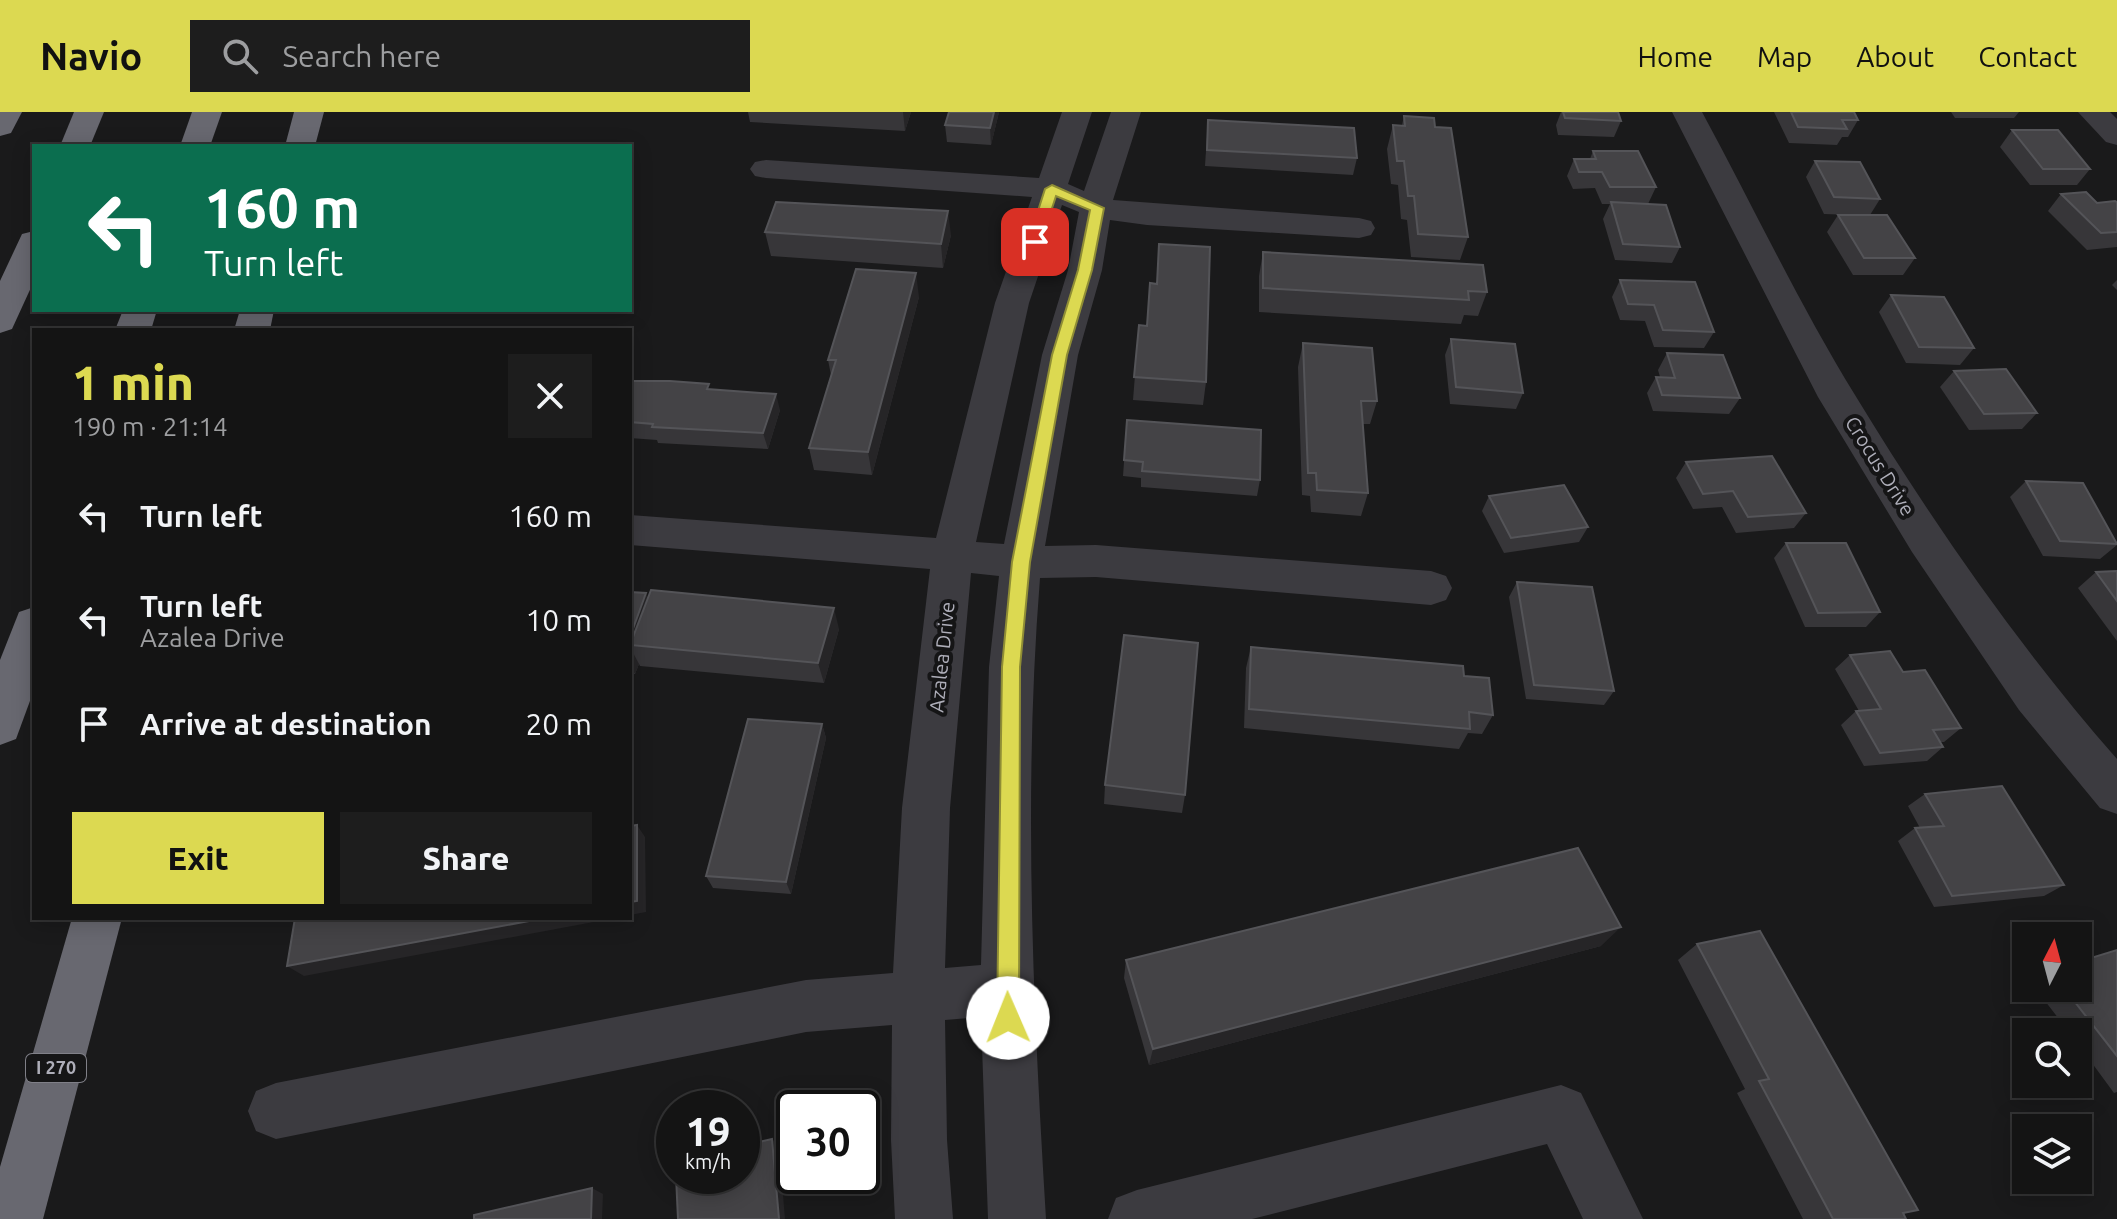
<!DOCTYPE html>
<html lang="en">
<head>
<meta charset="utf-8">
<style>
	body { margin:0; font-family:Ubuntu,sans-serif; background:#1d1d1d; color:#f1f3f6; height:100vh; display:flex; flex-direction:column; font-size:30px; white-space:nowrap }
	* { box-sizing:border-box; margin:0 }
	p { font-size:26px; color:#9d9ea0 }
	.icon { flex:none; width:44px; height:44px; fill:none; stroke:currentColor; stroke-width:2; stroke-linecap:round; stroke-linejoin:round }
	.map { position:relative; flex:1; overflow:hidden }
	.details { position:absolute; left:32px; top:216px; width:600px; height:592px; display:flex; flex-direction:column; background:#141414; border-radius:0px; box-shadow:0 4px 20px #0003,0 0 0 2px #333334 }
	.details>* { flex:none }
	.top-card { position:absolute; left:32px; top:32px; width:600px; height:168px; border-radius:0px; box-shadow:0 4px 20px #0003,0 0 0 2px #333334; background:#0b6e4f; color:#fff; overflow:hidden }
	.needle { width:52px; rotate:6deg }
	.tools { position:absolute; left:2012px; top:810px; display:grid; gap:16px }
	.tools a { display:grid; place-items:center; width:80px; height:80px; border-radius:0px; background:#141414; box-shadow:0 4px 20px #0003,0 0 0 2px #333334; font-size:40px }
	.speed { position:absolute; left:656px; top:978px; display:flex; gap:16px; font-size:40px; font-weight:700; text-align:center }
	.speed>* { display:grid; place-content:center; width:104px; height:104px; border-radius:50%; background:#141414; box-shadow:0 4px 20px #0003,0 0 0 2px #333334; line-height:1 }
	.speed small { font-size:20px; font-weight:400 }
	.speed .limit { border:4px solid #111; border-radius:12px; background:#fff; color:#111 }
	.pin { position:absolute; display:grid; place-items:center; width:68px; height:68px; color:#fff; margin:-34px; border-radius:16px; box-shadow:0 4px 12px #0006 }
	.me { position:absolute; width:88px; margin:-44px; rotate:359deg; stroke-linejoin:round; filter:drop-shadow(0 0 6px #0008) }
	.turn { display:flex; align-items:center; gap:28px; height:168px; padding:0 40px; font-size:36px }
	.turn .icon { width:104px; height:104px; stroke-width:2.5 }
	.turn b { display:block; font-size:56px; line-height:68px }
	.round { display:grid; place-items:center; flex:none; width:84px; height:84px; border-radius:0px; background:#1d1d1d }
	.head { display:flex; align-items:center; justify-content:space-between; height:136px; padding:0 40px }
	h1 { font-size:48px; font-weight:800; line-height:60px; color:#dcd951 }
	.primary-button { display:flex; gap:16px; margin-top:auto; padding:16px 40px }
	.primary-button a { flex:1; height:92px; border-radius:0px; background:#dcd951; color:#111; font-size:32px; font-weight:800; line-height:92px; text-align:center }
	.primary-button a+a { background:#1d1d1d; color:#f1f3f6 }
	ul { padding:0; list-style:none }
	li { display:flex; align-items:center; gap:24px; height:104px; padding:0 40px }
	li div { flex:1 }
	li b { display:block; font-size:30px }
	li em { font-style:normal }
	header { display:flex; align-items:center; gap:48px; box-sizing:border-box; height:112px; padding:0 40px; background:#dcd951; color:#111 }
	header strong { font-size:38px }
	nav { display:flex; gap:44px; margin-inline-start:auto; font-size:28px }
	.search { width:560px; height:72px; background:#1d1d1d; display:flex; align-items:center; gap:20px; box-sizing:border-box; padding:0 28px; border-radius:0px; color:#9d9ea0; font-size:30px }
	.map>svg:first-child { display:block }
	.lines { fill:none; stroke-linecap:round; stroke-linejoin:round }
	.minor { fill:#3c3b40; fill-rule:evenodd }
	.highway { fill:#686870; fill-rule:evenodd }
	.wall { fill:#373639 }
	.shaded-wall { fill:#262527 }
	.building { fill:#444346; stroke:#545458; stroke-width:2 }
	.route { fill:#dcd951; stroke:#8f8d35; stroke-width:2 }
	.labels { text-anchor:middle; stroke-width:8; stroke-linejoin:round; paint-order:stroke }
	.shield { fill:#151516; stroke:#808088; stroke-width:2 }
	.shield-label { font-size:18px; font-weight:bold; fill:#aeaeb9 }
	.street-label { font-size:20px; fill:#aeaeb9; stroke:#151516 }
</style>
</head>
<body>
<header>
<strong>Navio</strong>
<div class="search"><svg class="icon" aria-label="search" viewBox="0 0 24 24"><circle cx="10" cy="10" r="6"/><path d="M15 15l6 6"/></svg>Search here</div>
<nav><a>Home</a><a>Map</a><a>About</a><a>Contact</a></nav>
</header>
<div class="map">
<svg width="2117" height="1107" viewBox="0 0 2117 1107">
	<rect width="100%" height="100%" fill="#1a1a1b"/>
	<g class="lines">
		<!-- minor -->
		<g class="minor">
			<path d="M1062 0H1092L1068 72 1084 79 1111 0H1141L1113 88 1359 106 1371 109 1375 116 1371 123 1359 126 1147 113 1110 108 1102 158 1078 243 1045 434 1096 433 1431 459 1446 464 1452 476 1446 488 1431 493 1096 465 1040 466C1023 679 1033 894 1046 1107H988L981 905 945 908 947 1028 953 1107H895L891 1028 892 913 806 920 276 1027 256 1019 248 999 256 979 276 971 806 868 893 861 902 696 930 457 630 433V403L936 426 995 191 1032 85 766 66 755 64 750 57 755 50 766 48 1039 66ZM1062 93 1079 100 1068 158 1042 243 1004 432 976 430 1029 191ZM971 461 999 464 989 555 981 853 945 856 950 696Z"/>
			<path d="M1672 0H1702C1753 94 1799 192 1855 283 1933 411 2018 534 2117 647V702L2100 696 2019 598 1912 440 1818 285Z"/>
			<path d="M2078 0H2110L2117 7V33L2106 30Z"/>
			<path d="M1561 973 1581 981 1643 1107H1583L1547 1032 1252 1107H1108L1116 1086 1137 1078Z"/>
		</g>
		<!-- highway -->
		<g class="highway">
			<path d="M0 0H22L11 21 0 24Z"/>
			<path d="M74 0H104L90 34H60Z"/>
			<path d="M192 0H222L210 34H180Z"/>
			<path d="M294 0H324L315 34H285Z"/>
			<path d="M34 119V169L12 217 0 221V169L22 122Z"/>
			<path d="M123 198H157L151 218H115Z"/>
			<path d="M240 198H274L270 218H234Z"/>
			<path d="M34 495V578L16 627 0 633V548L19 500Z"/>
			<path d="M72 806H122L43 1107H0V1055Z"/>
		</g>
	</g>
	<!-- wall -->
	<g class="wall">
		<path d="M748 0H911L905 19 750 10Z"/>
		<path d="M999 0 991 33 947 30 945 13Z"/>
		<path d="M1561 0H1618L1621 9 1614 25 1558 23 1556 13Z"/>
		<path d="M1774 0H1854L1858 8 1848 25H1842L1837 33 1789 31Z"/>
		<path d="M1951 0H2019L2014 6H1955Z"/>
		<path d="M1404 4 1435 15 1468 125 1460 148 1411 145 1407 108 1401 107 1398 73 1391 72 1387 37 1393 13H1402Z"/>
		<path d="M1208 8 1357 46 1353 63 1205 54Z"/>
		<path d="M2012 18 2090 57 2077 73H2030L2000 35Z"/>
		<path d="M1593 39 1656 75 1648 92 1680 135 1672 151 1615 148 1603 107 1610 92H1602L1595 76 1573 77 1567 64 1574 47H1590Z"/>
		<path d="M1815 49 1880 87 1870 103 1915 146 1903 163H1853L1827 120 1838 103H1854L1824 102 1806 65Z"/>
		<path d="M2061 82 2097 91 2117 90V135L2087 138 2048 99Z"/>
		<path d="M765 120 951 123 943 156 771 144Z"/>
		<path d="M1263 140 1487 180 1478 204 1464 203 1461 212 1259 200V164Z"/>
		<path d="M1620 168 1714 220 1704 236 1654 235 1645 209 1620 208 1612 185Z"/>
		<path d="M2117 168V178L2112 173Z"/>
		<path d="M1891 183 1974 236 1960 253 1906 251 1879 200Z"/>
		<path d="M919 185 872 363 814 358 809 336 831 263 828 248Z"/>
		<path d="M1139 213 1206 270 1203 293 1133 288Z"/>
		<path d="M1451 227 1523 281 1516 297 1450 292 1445 243Z"/>
		<path d="M1303 231 1377 289 1370 312H1363L1368 381 1361 404 1311 400 1310 384 1302 383 1298 255Z"/>
		<path d="M1667 241 1740 286 1729 302 1653 299 1647 281 1656 265H1660L1658 258Z"/>
		<path d="M1954 259 2037 301 2022 317 1969 318 1940 275Z"/>
		<path d="M630 269 711 278 780 298 768 337 658 331 657 328 630 326Z"/>
		<path d="M1127 308 1260 368 1257 384 1141 375V366L1123 364Z"/>
		<path d="M1686 350 1806 401 1794 416 1736 421 1722 395 1693 397 1676 366Z"/>
		<path d="M2026 369 2117 430V433L2100 447 2043 444 2010 385Z"/>
		<path d="M1489 384 1588 415 1579 430 1504 441 1482 399Z"/>
		<path d="M1786 431 1880 500 1866 515H1805L1774 446Z"/>
		<path d="M2117 459V529L2078 476 2096 460Z"/>
		<path d="M1517 470 1614 579 1604 593 1526 587 1509 485Z"/>
		<path d="M630 480 648 486 839 517 824 571 640 554 639 552 635 562H630Z"/>
		<path d="M1251 535 1464 564 1493 603 1482 622 1468 621 1459 637 1244 616 1246 556Z"/>
		<path d="M1850 543 1903 560 1961 616 1944 630H1940L1943 635 1927 649 1864 654 1841 613 1856 599H1859L1835 557Z"/>
		<path d="M822 612 826 626 791 782 713 776 706 764Z"/>
		<path d="M1105 673 1185 683 1182 701 1104 692Z"/>
		<path d="M1925 682 2064 773 2044 784 1934 795 1898 729 1915 716H1920L1908 694Z"/>
		<path d="M1697 832 1903 1102 1906 1107H1803L1737 981 1745 977 1678 848Z"/>
		<path d="M1601 834 1149 953 1124 866 1126 848Z"/>
		<path d="M2117 838V980L2114 981 2078 932V920H2069L2035 876H2078Z"/>
	</g>
	<!-- shaded-wall -->
	<g class="shaded-wall">
		<path d="M903 0H911L905 19Z"/>
		<path d="M994 0H999L991 33 990 16Z"/>
		<path d="M948 99 951 123 943 156 941 132Z"/>
		<path d="M916 161 919 185 872 363 868 340Z"/>
		<path d="M776 282 780 298 768 337 763 321Z"/>
		<path d="M646 481 656 502 630 533V525Z"/>
		<path d="M834 496 839 517 824 571 818 551Z"/>
		<path d="M630 535 639 552 635 562 630 553Z"/>
		<path d="M822 612 826 626 791 782 786 770Z"/>
		<path d="M637 713 645 725 646 800 630 803Z"/>
		<path d="M545 806H615L304 864 287 854Z"/>
		<path d="M1621 815 1601 834 1149 953 1153 937Z"/>
		<path d="M772 1027 779 1034 785 1107H779Z"/>
		<path d="M592 1076 603 1082 602 1107H591Z"/>
	</g>
	<!-- building -->
	<g class="building">
		<path d="M949 0H994L990 16 945 13Z"/>
		<path d="M1563 0H1618L1621 9 1565 6Z"/>
		<path d="M1791 0H1854L1858 8H1842L1847 17 1798 15Z"/>
		<path d="M1404 4 1434 6 1435 15 1451 16 1468 125 1418 122 1414 84H1408L1404 49H1397L1393 13 1405 14Z"/>
		<path d="M1208 8 1354 16 1357 46 1207 38Z"/>
		<path d="M2012 18H2058L2090 57H2043Z"/>
		<path d="M1593 39H1638L1656 75H1610L1602 60H1579L1574 47H1596Z"/>
		<path d="M1815 49 1860 50 1880 87 1834 85Z"/>
		<path d="M2086 80 2097 91 2115 89 2117 90V120L2101 121 2061 82Z"/>
		<path d="M776 90 948 99 941 132 765 120Z"/>
		<path d="M1611 90 1666 93 1680 135 1623 132Z"/>
		<path d="M1838 103H1887L1915 146H1864Z"/>
		<path d="M1159 132 1210 135 1206 270 1134 265 1139 213 1147 214 1150 171 1157 172Z"/>
		<path d="M1263 140 1483 153 1487 180 1468 179 1469 188 1263 176Z"/>
		<path d="M856 157 916 161 868 340 809 336 836 248H828Z"/>
		<path d="M1620 168 1695 170 1714 220 1663 218 1654 193 1628 192Z"/>
		<path d="M1891 183 1944 185 1974 236 1919 235Z"/>
		<path d="M1451 227 1515 232 1523 281 1456 275Z"/>
		<path d="M1303 231 1372 236 1377 289H1361L1368 381 1317 378 1316 361H1308Z"/>
		<path d="M1667 241 1723 243 1740 286 1662 283 1656 265 1675 266Z"/>
		<path d="M2006 257 2037 301 1984 302 1954 259Z"/>
		<path d="M630 269H670L709 272 707 277 776 282 763 321 652 315 653 312 630 310Z"/>
		<path d="M1127 308 1261 318 1260 368 1142 359 1143 350 1124 348Z"/>
		<path d="M1772 344 1806 401 1748 405 1733 379 1703 382 1686 350Z"/>
		<path d="M2026 369 2083 371 2117 432 2060 429Z"/>
		<path d="M1564 373 1588 415 1511 426 1489 384Z"/>
		<path d="M1786 431H1846L1880 500 1818 501Z"/>
		<path d="M2117 459V489L2096 460Z"/>
		<path d="M1517 470 1592 475 1614 579 1534 573Z"/>
		<path d="M651 478 834 496 818 551 630 533Z"/>
		<path d="M630 480 646 481 630 525Z"/>
		<path d="M1124 523 1198 531 1185 683 1105 673Z"/>
		<path d="M1251 535 1463 554 1464 564 1489 566 1493 603 1469 600 1470 617 1249 597Z"/>
		<path d="M1890 539 1903 560 1925 558 1961 616 1933 618 1943 635 1880 641 1856 599 1881 597 1850 543Z"/>
		<path d="M748 607 822 612 786 770 706 764Z"/>
		<path d="M2002 674 2064 773 1952 784 1915 716 1944 714 1925 682Z"/>
		<path d="M637 713V789L630 790V714Z"/>
		<path d="M1578 736 1621 815 1153 937 1126 848Z"/>
		<path d="M295 806H545L287 854Z"/>
		<path d="M1760 819 1918 1098 1903 1101 1906 1107H1833L1759 969 1769 967 1697 832Z"/>
		<path d="M2117 838V944L2064 876H2078V850Z"/>
		<path d="M772 1027 779 1107H678L676 1064H742V1034Z"/>
		<path d="M592 1076 591 1107H474V1103Z"/>
	</g>
	<!-- route -->
	<path class="route" d="M1052 73 1104 96 1092 158 1067 243 1030 450 1020 555 1019 906 1015 914 1008 917 1000 914 997 906 1002 555 1012 450 1052 243 1078 158 1090 98 1056 84 1041 130 1039 133H1030L1028 130 1045 77Z"/>
	<g class="labels">
		<!-- shield labels -->
		<rect class="shield" x="26" y="942" width="60" height="28" rx="6"/>
		<g class="shield-label">
			<text x="56" y="962">I 270</text>
		</g>
		<!-- street labels -->
		<g class="street-label">
			<text transform="translate(1880 354) rotate(58)" y="7">Crocus Drive</text>
			<text transform="translate(942 545) rotate(-84)" y="7">Azalea Drive</text>
		</g>
	</g>
</svg>
<div class="tools">
<a><svg class="needle" viewBox="-14 -14 28 28"><path d="M0-13l5 13h-10z" fill="#e53935"/><path d="M0 13l5-13h-10z" fill="#9d9ea0"/></svg></a>
<a><svg class="icon" aria-label="search" viewBox="0 0 24 24"><circle cx="10" cy="10" r="6"/><path d="M15 15l6 6"/></svg></a>
<a><svg class="icon" aria-label="layers" viewBox="0 0 24 24"><path d="M12 4l9 5-9 5-9-5zM3 14l9 5 9-5"/></svg></a>
</div>
<div class="speed"><div>19<small>km/h</small></div><div class="limit">30</div></div>
<div class="pin" style="left:1035px;top:130px;background:#d93025"><svg class="icon" aria-label="arrive" viewBox="0 0 24 24"><path d="M6 21V4h12l-3 4 3 4H6"/></svg></div>
<svg class="me" style="left:1008px;top:906px" viewBox="-20 -20 40 40"><circle r="19" fill="#fff"/><path d="M0-13L10 11 0 6-10 11z" fill="#dcd951"/></svg>
<div class="top-card">
<div class="turn"><svg class="icon" aria-label="left" viewBox="0 0 24 24"><path d="M17 20v-9H6M10 6l-5 5 5 5"/></svg><div><b>160 m</b>Turn left</div></div>
</div>
<section class="details">
<div class="head"><div><h1>1 min</h1><p>190 m · 21:14</p></div><a class="round"><svg class="icon" aria-label="close" viewBox="0 0 24 24"><path d="M6 6l12 12M18 6L6 18"/></svg></a></div>
<ul>
<li><svg class="icon" aria-label="left" viewBox="0 0 24 24"><path d="M17 20v-9H6M10 6l-5 5 5 5"/></svg><div><b>Turn left</b></div><em>160 m</em></li>
<li><svg class="icon" aria-label="left" viewBox="0 0 24 24"><path d="M17 20v-9H6M10 6l-5 5 5 5"/></svg><div><b>Turn left</b><p>Azalea Drive</p></div><em>10 m</em></li>
<li><svg class="icon" aria-label="arrive" viewBox="0 0 24 24"><path d="M6 21V4h12l-3 4 3 4H6"/></svg><div><b>Arrive at destination</b></div><em>20 m</em></li>
</ul>
<div class="primary-button"><a>Exit</a><a>Share</a></div>
</section>
</div>
</body>
</html>
